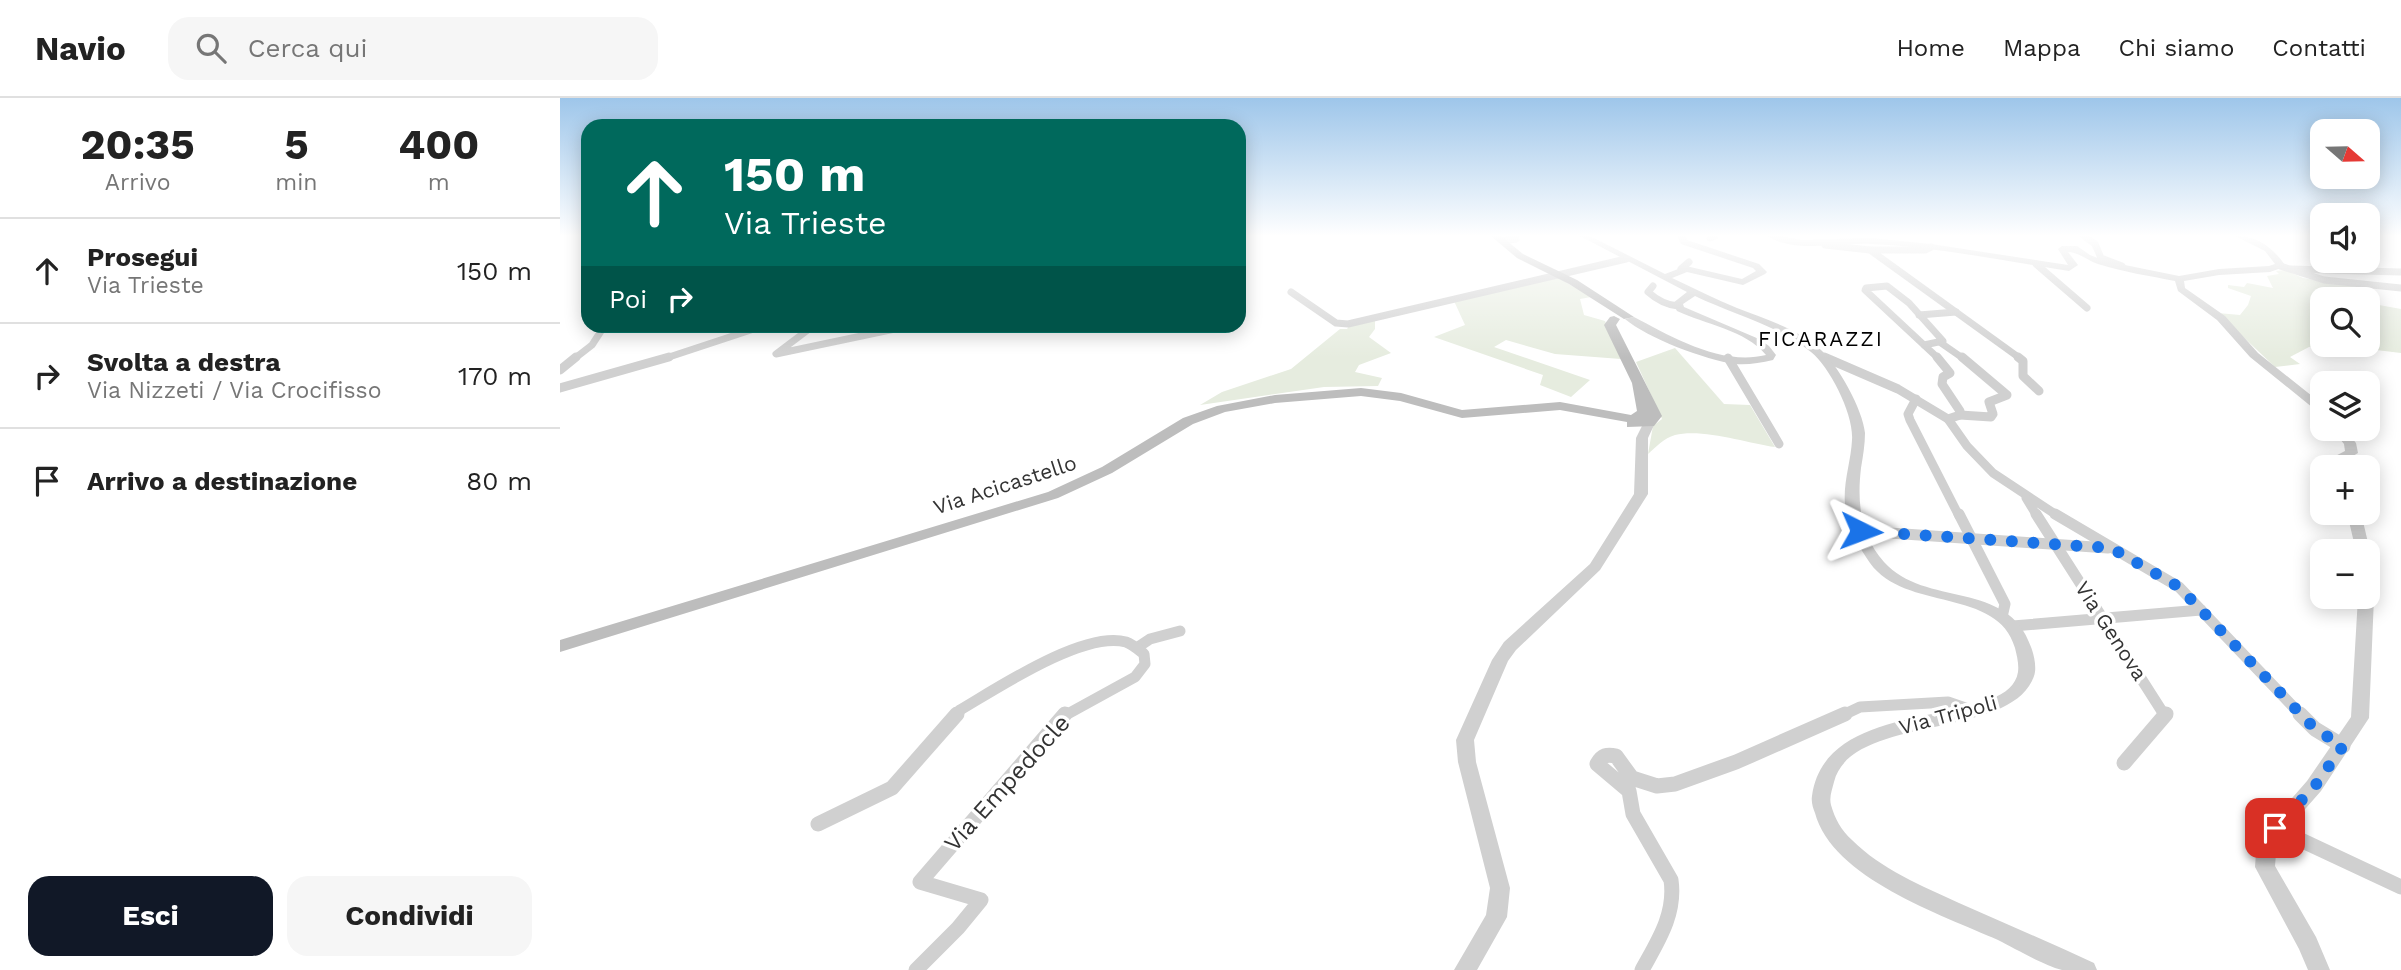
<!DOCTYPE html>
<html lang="it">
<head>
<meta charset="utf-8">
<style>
	body { margin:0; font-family:"Work Sans",sans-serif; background:#f6f6f6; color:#222; height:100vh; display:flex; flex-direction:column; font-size:26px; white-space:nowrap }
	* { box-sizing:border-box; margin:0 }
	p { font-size:23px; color:#767676 }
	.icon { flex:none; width:38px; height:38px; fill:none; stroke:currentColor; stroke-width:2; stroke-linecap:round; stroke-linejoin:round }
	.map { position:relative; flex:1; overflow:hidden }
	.sheet { display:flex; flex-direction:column; background:#fff; width:560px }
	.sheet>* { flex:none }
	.guide { position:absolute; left:21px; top:21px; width:665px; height:214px; border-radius:21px; box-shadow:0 4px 18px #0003; background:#00695c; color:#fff; overflow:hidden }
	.needle { width:46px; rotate:110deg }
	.tools { position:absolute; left:1750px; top:21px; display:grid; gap:14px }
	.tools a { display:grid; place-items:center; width:70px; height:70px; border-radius:14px; background:#fff; box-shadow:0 4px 18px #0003; font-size:35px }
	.pin { position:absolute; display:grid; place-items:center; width:60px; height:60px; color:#fff; margin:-30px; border-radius:14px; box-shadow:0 4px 10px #0006 }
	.me { position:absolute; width:77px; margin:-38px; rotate:93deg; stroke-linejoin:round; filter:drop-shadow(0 0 5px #0008) }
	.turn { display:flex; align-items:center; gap:24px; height:147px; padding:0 28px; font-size:32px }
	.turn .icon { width:91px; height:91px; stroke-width:2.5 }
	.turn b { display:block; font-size:49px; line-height:60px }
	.then { display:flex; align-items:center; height:66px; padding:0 28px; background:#0003; gap:14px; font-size:26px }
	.eta { display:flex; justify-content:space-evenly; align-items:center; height:119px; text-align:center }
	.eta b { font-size:42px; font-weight:700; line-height:49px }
	.primary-button { display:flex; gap:14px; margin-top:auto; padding:14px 28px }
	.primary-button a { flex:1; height:80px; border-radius:21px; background:#111827; color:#fff; font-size:28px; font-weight:700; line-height:80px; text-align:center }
	.primary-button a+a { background:#f6f6f6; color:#222 }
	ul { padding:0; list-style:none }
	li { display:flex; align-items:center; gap:21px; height:105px; padding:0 28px; border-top:2px solid #e0e0e0 }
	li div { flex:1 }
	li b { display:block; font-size:26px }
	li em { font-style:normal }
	header { display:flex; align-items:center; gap:42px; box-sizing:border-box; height:98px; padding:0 35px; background:#fff; border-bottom:2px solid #e0e0e0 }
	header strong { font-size:33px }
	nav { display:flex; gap:38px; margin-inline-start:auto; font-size:24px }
	.search { width:490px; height:63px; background:#f6f6f6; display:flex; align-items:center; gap:18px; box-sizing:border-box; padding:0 24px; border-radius:21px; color:#767676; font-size:26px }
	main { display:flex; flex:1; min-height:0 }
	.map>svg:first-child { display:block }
	.green { fill:#e6ecdf }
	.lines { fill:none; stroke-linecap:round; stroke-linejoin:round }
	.minor-far3 { stroke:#d0d0d0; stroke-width:7 }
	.minor-far2 { stroke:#d0d0d0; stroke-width:9 }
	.minor-far1 { stroke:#d0d0d0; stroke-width:11 }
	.minor { stroke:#d0d0d0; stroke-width:15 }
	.tertiary { fill:#d0d0d0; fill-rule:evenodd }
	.secondary { fill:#bdbdbd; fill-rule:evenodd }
	.route { stroke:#1a73e8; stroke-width:12; stroke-dasharray:0 21.6 }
	.labels { text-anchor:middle; stroke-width:7; stroke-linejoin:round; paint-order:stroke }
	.far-quarter-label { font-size:21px; letter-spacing:2px; fill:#000; stroke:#fff }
	.street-label { font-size:21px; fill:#333; stroke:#fff }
	.near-street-label { font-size:24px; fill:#333; stroke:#fff }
</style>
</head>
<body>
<header>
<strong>Navio</strong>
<div class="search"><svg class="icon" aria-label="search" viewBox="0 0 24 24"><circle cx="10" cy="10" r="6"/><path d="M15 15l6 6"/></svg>Cerca qui</div>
<nav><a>Home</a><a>Mappa</a><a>Chi siamo</a><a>Contatti</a></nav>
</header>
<main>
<section class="sheet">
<div class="eta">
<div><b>20:35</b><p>Arrivo</p></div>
<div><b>5</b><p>min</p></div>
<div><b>400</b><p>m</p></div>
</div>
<ul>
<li><svg class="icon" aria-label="ahead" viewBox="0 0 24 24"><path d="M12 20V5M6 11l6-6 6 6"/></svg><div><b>Prosegui</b><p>Via Trieste</p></div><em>150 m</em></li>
<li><svg class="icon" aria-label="right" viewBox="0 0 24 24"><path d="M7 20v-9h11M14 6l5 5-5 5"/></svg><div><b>Svolta a destra</b><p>Via Nizzeti / Via Crocifisso</p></div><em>170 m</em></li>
<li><svg class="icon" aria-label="arrive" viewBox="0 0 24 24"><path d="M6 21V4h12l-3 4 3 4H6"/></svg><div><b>Arrivo a destinazione</b></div><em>80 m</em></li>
</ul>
<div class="primary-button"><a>Esci</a><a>Condividi</a></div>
</section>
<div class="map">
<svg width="1841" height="872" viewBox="0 0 1841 872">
	<rect width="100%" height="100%" fill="#fff"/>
	<!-- green -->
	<g class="green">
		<path d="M1725 172 1743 180 1798 189 1803 201H1762V247H1772L1749 249 1730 259 1740 266 1715 269 1658 215 1680 217 1688 207 1691 198 1668 190V187L1684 189 1687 185 1713 190 1707 178 1719 176 1716 173Z"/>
		<path d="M997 179 1031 199 1020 201 1024 217 1045 223 1061 261 995 256 946 242 934 249 1030 282 1011 299 980 287 983 277 874 239 905 227 894 203Z"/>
		<path d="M1808 205 1841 211V255L1775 247H1808Z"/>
		<path d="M815 222V231L809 239 831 255 799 267 795 274 822 280 818 288 764 289 640 307 662 294 731 271 780 231H787L790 227Z"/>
		<path d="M1115 250 1164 306 1190 307 1215 349C1187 345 1142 330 1115 337 1104 340 1096 349 1088 356L1093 328 1102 321 1076 264Z"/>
	</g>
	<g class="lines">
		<!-- minor-far3 -->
		<g class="minor-far3">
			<path d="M1524 138 1535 146 1541 160 1562 168"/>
			<path d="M1150 140 1155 138"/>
			<path d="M943 143 956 141 950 138"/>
			<path d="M1265 147 1310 152"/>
			<path d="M1371 149 1365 152H1310L1461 261"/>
			<path d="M1476 166 1527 210"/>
			<path d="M1720 168 1764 182 1841 190"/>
			<path d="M1121 171 1129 164"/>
			<path d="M1731 171 1841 174"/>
			<path d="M1093 188 1088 194C1097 202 1106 207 1118 208"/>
			<path d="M731 194 776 225 788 226 1066 161"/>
			<path d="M1359 217 1396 214"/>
			<path d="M253 228 216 256 349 228"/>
			<path d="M1381 245 1404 261"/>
			<path d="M1364 247 1383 243 1349 205 1327 188 1306 190 1305 192 1379 261"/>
			<path d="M1263 259 1268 261"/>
			<path d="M14 261 32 247 43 230"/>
			<path d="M103 261 203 228"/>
		</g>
		<!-- minor-far2 -->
		<g class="minor-far2">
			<path d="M1264 259 1338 291 1388 321 1407 348 1433 375 1498 418"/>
			<path d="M1377 259 1390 275 1383 279 1382 286 1400 313V317L1388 321"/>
			<path d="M1458 259 1463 263V278L1479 293"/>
			<path d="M1168 260 1219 346"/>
			<path d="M0 272 16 259"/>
			<path d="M0 290 109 259"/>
			<path d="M1356 301 1348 316 1350 322 1399 418"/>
			<path d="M1400 317 1431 319 1433 316 1429 304 1447 297 1402 259"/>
			<path d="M1466 400 1477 418"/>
		</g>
		<!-- minor-far1 -->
		<g class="minor-far1">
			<path d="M1399 416 1445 506 1442 519"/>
			<path d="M1476 416 1605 618"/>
			<path d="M1495 416 1619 489 1742 618"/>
			<path d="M1301 433 1548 450"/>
			<path d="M1453 528 1641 512"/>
			<path d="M578 549 590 541 620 533"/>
			<path d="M395 618 400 612C436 591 524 532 566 544 572 546 579 552 584 556L585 566 575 579 504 618"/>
			<path d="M1281 618 1300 609 1388 604 1414 613"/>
		</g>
		<!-- minor -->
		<g class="minor">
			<path d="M1740 616 1755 631 1783 648"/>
			<path d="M1564 665 1606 616"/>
			<path d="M258 726 332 690 397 616"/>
			<path d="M1715 730 1841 789"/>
			<path d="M356 872 398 830 421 802 360 784 505 616"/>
			<path d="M1082 872C1098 843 1116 816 1111 782L1073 716 1069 693 1037 666C1042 657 1047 656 1056 658L1072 680 1097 688 1115 686 1176 664 1285 616"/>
		</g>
		<!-- tertiary -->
		<g class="tertiary">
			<path d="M1020 138H1030L1105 176 1126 168 1182 181 1196 173 1193 170 1121 146 1117 138H1125L1127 142 1199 166 1207 174 1205 176 1183 187 1127 174 1112 180C1134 190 1155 201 1177 210 1205 221 1238 231 1261 252 1278 267 1303 312 1305 335 1305 346 1303 358 1301 370 1297 404 1300 437 1324 464 1365 510 1448 481 1471 549 1474 557 1477 570 1474 578 1452 643 1291 615 1274 684 1272 692 1269 699 1271 707 1275 721 1281 732 1292 742 1321 771 1362 788 1399 805 1444 825 1489 844 1534 865L1537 872C1526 872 1512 872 1502 872 1483 867 1456 851 1438 842 1382 817 1272 780 1255 715 1253 710 1251 704 1252 698 1266 594 1449 633 1458 574 1459 566 1457 558 1455 550 1438 489 1345 514 1310 465 1298 448 1287 427 1285 406 1283 385 1291 363 1292 342 1294 317 1270 269 1251 254 1218 227 1172 216 1135 198L1123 206 1124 209 1199 241 1209 248 1216 257 1213 262C1200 265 1188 267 1175 266 1146 262 1087 240 1065 221L1074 219C1112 239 1161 268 1206 257 1186 232 1144 226 1117 213L1113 205 1127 194Z"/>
			<path d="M1207 138H1221L1242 142 1311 140 1371 146 1508 167 1498 151 1502 148H1517L1530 157 1545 163 1619 178 1659 171 1709 168 1715 166 1705 153 1675 138C1697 137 1713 150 1725 167L1724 169 1710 174 1659 177 1624 183 1625 190 1665 218 1698 255 1762 306V315L1758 314 1690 259 1657 222 1618 193 1615 183C1590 178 1563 174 1538 166 1528 163 1519 154 1508 154L1518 167 1509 173C1444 163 1378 149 1312 146 1279 144 1237 156 1207 138Z"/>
			<path d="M1089 321 1095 325 1088 340V396L1040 472 956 552 948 563 914 642 916 664 950 790 947 819 917 872H894L926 817 930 790 898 664 896 642 932 562 944 544 1030 466 1074 396 1076 340 1085 322Z"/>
			<path d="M1772 331H1784L1796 345 1798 355 1774 369H1762L1760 372 1759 369 1760 366 1785 353 1784 346Z"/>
			<path d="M1787 415H1801L1810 453 1808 456V453H1796Z"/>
			<path d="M1808 495 1814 499 1809 620 1761 693 1717 743 1715 768 1756 839 1770 872H1748L1739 851 1695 769 1697 740 1747 683 1791 619 1798 499H1808Z"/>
		</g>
		<!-- secondary -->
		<g class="secondary">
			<path d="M931 138H941L963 156 1017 182 1074 219 1064 221 1009 186 957 160Z"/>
			<path d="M1054 218 1060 221 1056 227 1102 318 1094 328 1067 329V324L1000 312 902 320 840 303 801 298 715 305 665 314 633 326 552 375 498 400 0 554V542L488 394 542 369 623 320 657 308 715 297 801 290 841 295 902 312 1000 304 1071 317 1077 313 1072 285 1044 227 1050 219Z"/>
		</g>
	</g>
	<!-- sky -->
	<linearGradient id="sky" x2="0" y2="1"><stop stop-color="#9ec6ea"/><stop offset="0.53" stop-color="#fff"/><stop offset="1" stop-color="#fff" stop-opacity="0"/></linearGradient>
	<rect width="1841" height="260" fill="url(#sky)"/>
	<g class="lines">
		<!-- route -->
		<path class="route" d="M1301 433 1551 450 1619 489 1755 631 1783 648 1755 688 1715 730"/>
	</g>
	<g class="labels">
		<!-- far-quarter labels -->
		<g class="far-quarter-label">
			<text x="1261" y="248">FICARAZZI</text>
		</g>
		<!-- street labels -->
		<g class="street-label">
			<text transform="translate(445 387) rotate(-18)" y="7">Via Acicastello</text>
			<text transform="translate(1551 533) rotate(57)" y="7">Via Genova</text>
			<text transform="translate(1388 617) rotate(-15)" y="7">Via Tripoli</text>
		</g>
		<!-- near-street labels -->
		<g class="near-street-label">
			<text transform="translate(447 685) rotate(-48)" y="8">Via Empedocle</text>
		</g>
	</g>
</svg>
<div class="tools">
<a><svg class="needle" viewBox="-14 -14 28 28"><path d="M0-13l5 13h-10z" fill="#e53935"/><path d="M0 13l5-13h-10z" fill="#767676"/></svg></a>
<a><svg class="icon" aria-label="sound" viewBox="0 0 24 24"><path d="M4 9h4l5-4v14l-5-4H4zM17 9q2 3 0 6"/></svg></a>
<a><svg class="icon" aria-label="search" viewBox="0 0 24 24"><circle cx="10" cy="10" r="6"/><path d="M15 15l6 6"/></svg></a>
<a><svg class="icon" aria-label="layers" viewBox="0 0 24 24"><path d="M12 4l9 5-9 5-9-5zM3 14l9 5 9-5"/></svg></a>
<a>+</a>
<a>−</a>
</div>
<div class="pin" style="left:1715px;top:730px;background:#d93025"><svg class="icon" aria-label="arrive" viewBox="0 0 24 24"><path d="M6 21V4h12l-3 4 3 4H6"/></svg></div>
<svg class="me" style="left:1301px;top:433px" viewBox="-20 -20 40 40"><path d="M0-17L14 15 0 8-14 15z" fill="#1a73e8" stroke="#fff" stroke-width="4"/></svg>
<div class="guide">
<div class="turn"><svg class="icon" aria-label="ahead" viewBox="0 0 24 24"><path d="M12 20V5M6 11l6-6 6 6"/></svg><div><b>150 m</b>Via Trieste</div></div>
<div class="then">Poi<svg class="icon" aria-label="right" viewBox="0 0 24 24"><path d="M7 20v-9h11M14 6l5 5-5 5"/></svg></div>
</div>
</div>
</main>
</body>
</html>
